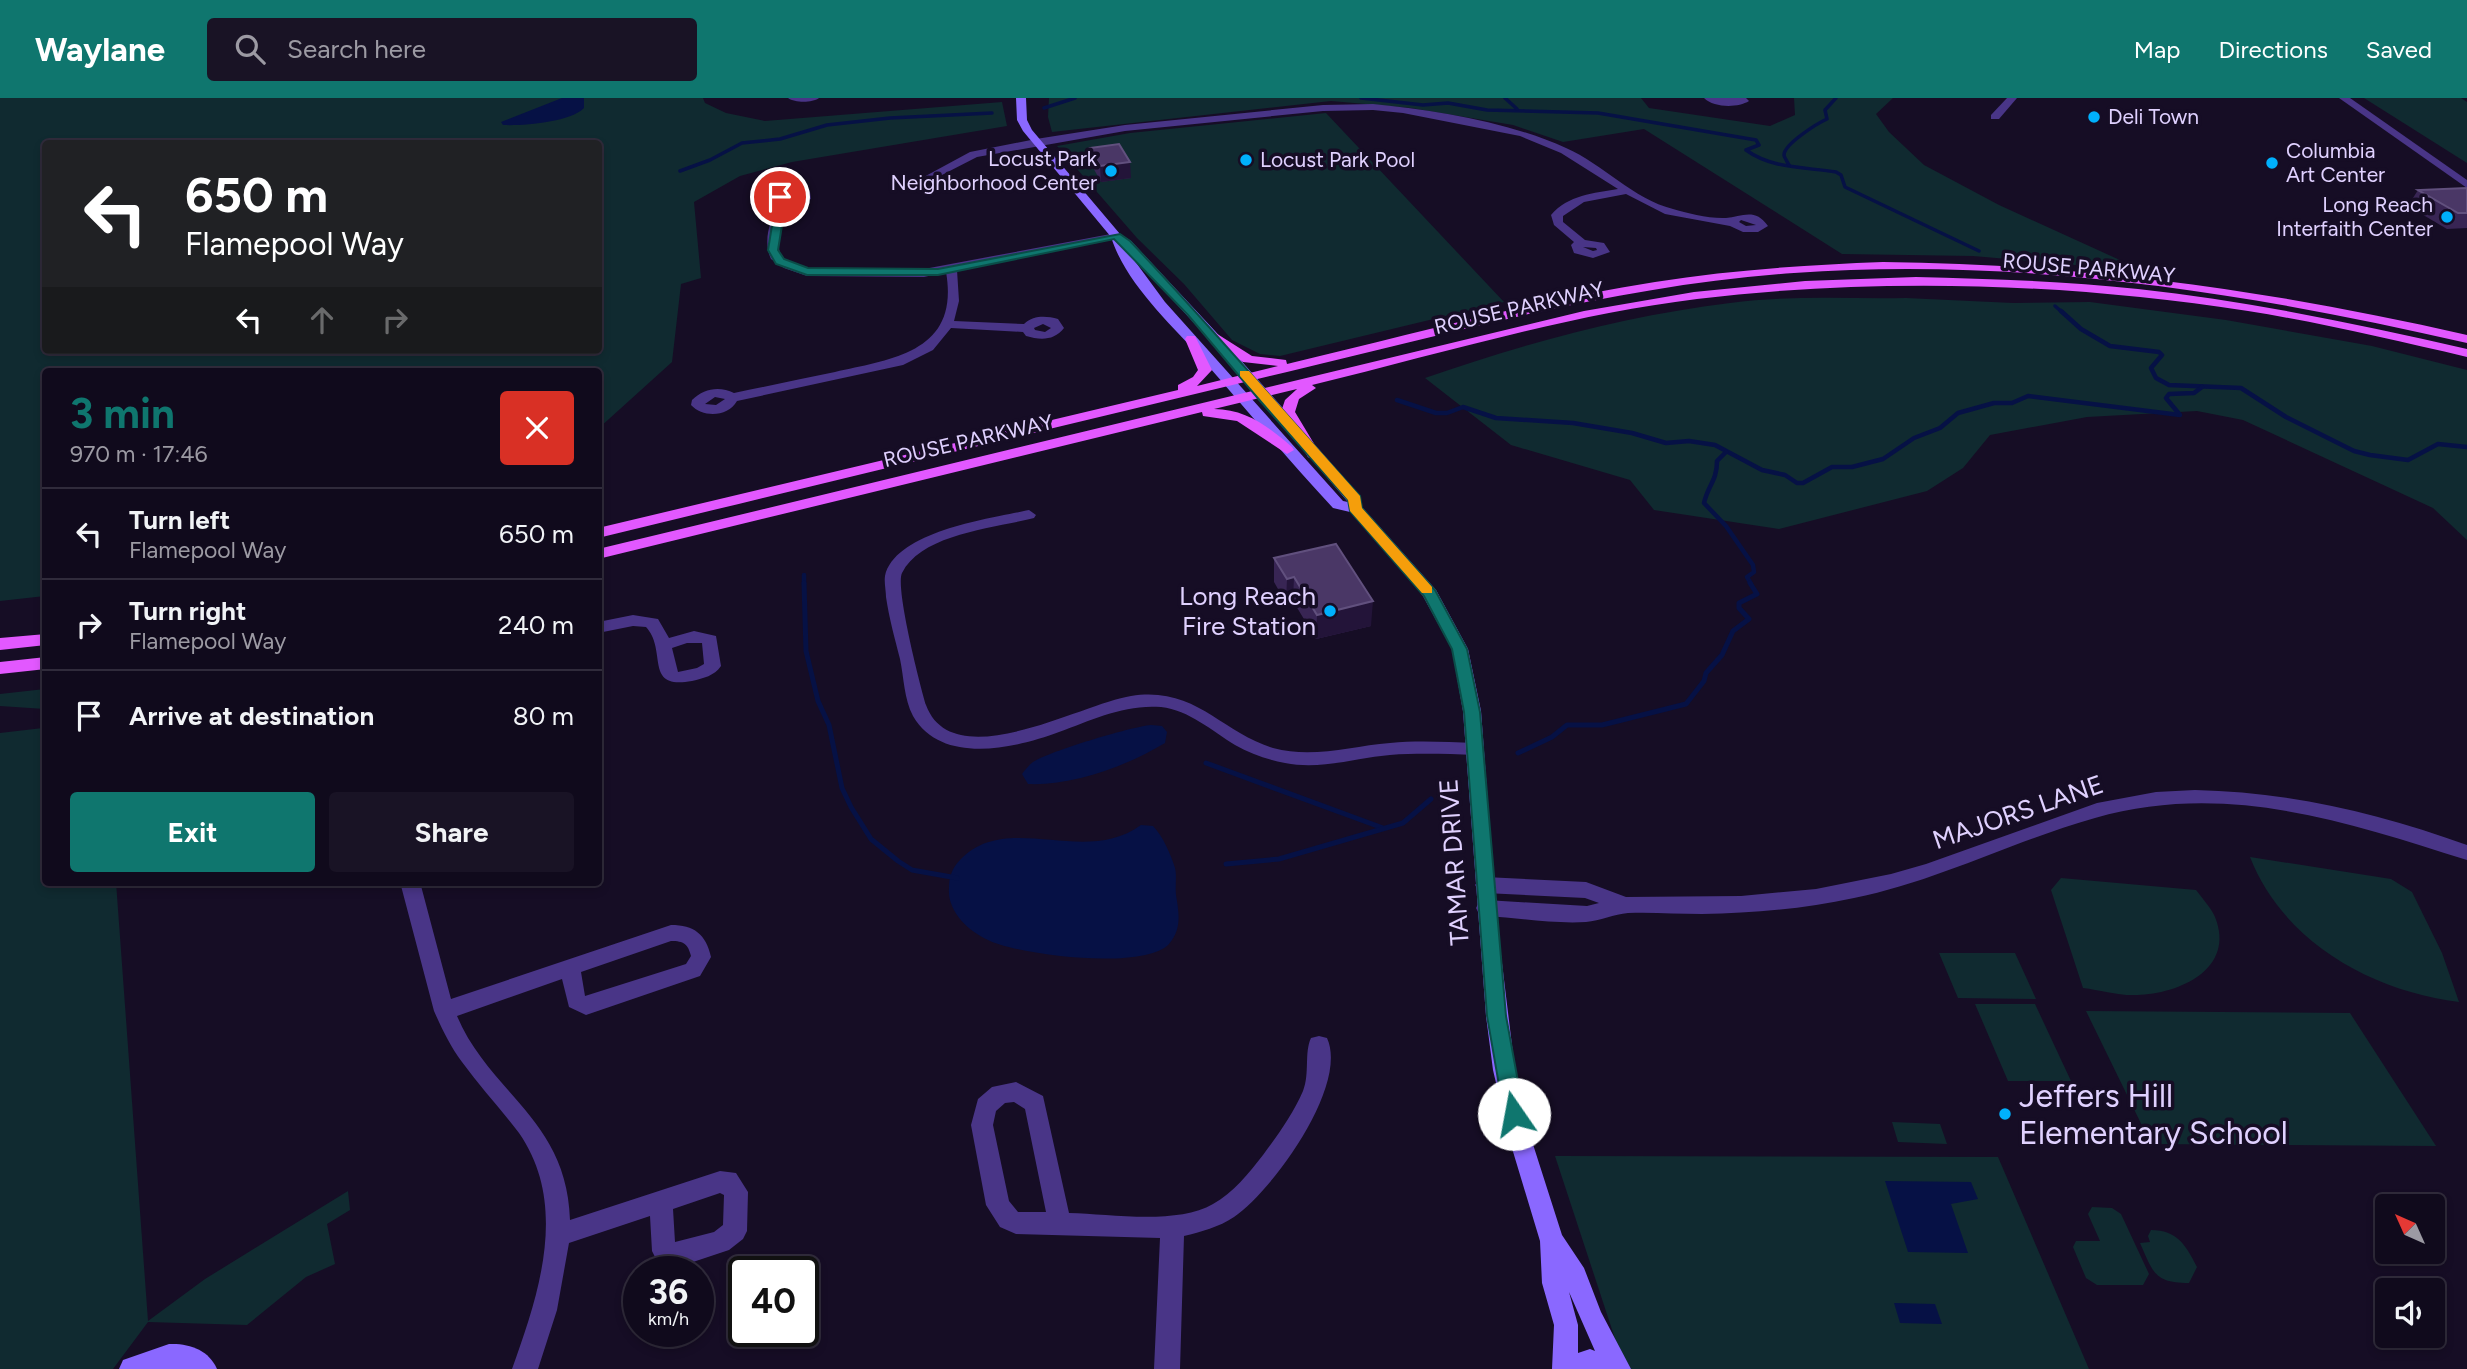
<!DOCTYPE html>
<html lang="en">
<head>
<meta charset="utf-8">
<style>
	body { margin:0; font-family:Figtree,sans-serif; background:#191325; color:#f1f3f6; height:100vh; display:flex; flex-direction:column; font-size:26px; white-space:nowrap }
	* { box-sizing:border-box; margin:0 }
	p { font-size:23px; color:#9c9aa3 }
	.icon { flex:none; width:38px; height:38px; fill:none; stroke:currentColor; stroke-width:2; stroke-linecap:round; stroke-linejoin:round }
	.map { position:relative; flex:1; overflow:hidden }
	.drawer { position:absolute; left:42px; top:270px; width:560px; height:518px; display:flex; flex-direction:column; background:#100a1c; border-radius:7px; box-shadow:0 4px 10px #0003,0 0 0 2px #302b3b }
	.drawer>* { flex:none }
	.banner { position:absolute; left:42px; top:42px; width:560px; height:214px; border-radius:7px; box-shadow:0 4px 10px #0003,0 0 0 2px #302b3b; background:#202124; color:#fff; overflow:hidden }
	.needle { width:46px; rotate:315deg }
	.controls { position:absolute; left:2375px; top:1096px; display:grid; gap:14px }
	.controls a { display:grid; place-items:center; width:70px; height:70px; border-radius:7px; background:#100a1c; box-shadow:0 4px 10px #0003,0 0 0 2px #302b3b; font-size:35px }
	.speed { position:absolute; left:623px; top:1158px; display:flex; gap:14px; font-size:35px; font-weight:700; text-align:center }
	.speed>* { display:grid; place-content:center; width:91px; height:91px; border-radius:50%; background:#100a1c; box-shadow:0 4px 10px #0003,0 0 0 2px #302b3b; line-height:1 }
	.speed small { font-size:18px; font-weight:400 }
	.speed .limit { border:4px solid #111; border-radius:10px; background:#fff; color:#111 }
	.pin { position:absolute; display:grid; place-items:center; width:60px; height:60px; color:#fff; margin:-30px; border:4px solid #fff; border-radius:50%; box-shadow:0 2px 7px #0007 }
	.me { position:absolute; width:77px; margin:-38px; rotate:348deg; stroke-linejoin:round; filter:drop-shadow(0 0 5px #0008) }
	.turn { display:flex; align-items:center; gap:24px; height:147px; padding:0 28px; font-size:32px }
	.turn .icon { width:91px; height:91px; stroke-width:2.5 }
	.turn b { display:block; font-size:49px; line-height:60px }
	.lanes { display:flex; align-items:center; height:66px; padding:0 28px; background:#0003; justify-content:center; gap:35px; direction:ltr }
	.lanes .off { opacity:.35 }
	.round { display:grid; place-items:center; flex:none; width:74px; height:74px; border-radius:7px; background:#191325 }
	.overview { display:flex; align-items:center; justify-content:space-between; height:119px; padding:0 28px }
	h1 { font-size:42px; font-weight:700; line-height:52px; color:#0f766e }
	.button { display:flex; gap:14px; margin-top:auto; padding:14px 28px }
	.button a { flex:1; height:80px; border-radius:7px; background:#0f766e; color:#fff; font-size:28px; font-weight:700; line-height:80px; text-align:center }
	.button a+a { background:#191325; color:#f1f3f6 }
	ul { padding:0; list-style:none }
	li { display:flex; align-items:center; gap:21px; height:91px; padding:0 28px; border-top:2px solid #302b3b }
	li div { flex:1 }
	li b { display:block; font-size:26px }
	li em { font-style:normal }
	header { display:flex; align-items:center; gap:42px; box-sizing:border-box; height:98px; padding:0 35px; background:#0f766e; color:#fff }
	header strong { font-size:33px }
	nav { display:flex; gap:38px; margin-inline-start:auto; font-size:24px }
	.search { width:490px; height:63px; background:#191325; display:flex; align-items:center; gap:18px; box-sizing:border-box; padding:0 24px; border-radius:7px; color:#9c9aa3; font-size:26px }
	.map>svg:first-child { display:block }
	.green { fill:#102a30; fill-rule:evenodd }
	.water { fill:#061145 }
	.lines { fill:none; stroke-linecap:round; stroke-linejoin:round }
	.stream-far2 { stroke:#061145; stroke-width:3.5 }
	.stream-far1 { stroke:#061145; stroke-width:4.5 }
	.stream { stroke:#061145; stroke-width:5 }
	.street { fill:#493587; fill-rule:evenodd }
	.secondary { fill:#8a68ff; fill-rule:evenodd }
	.primary { fill:#e258ff; fill-rule:evenodd }
	.wall { fill:#382554 }
	.shaded-wall { fill:#231439 }
	.building { fill:#4a3766; stroke:#61507e; stroke-width:2 }
	.route { fill:#0f766e; stroke:#0a4d48; stroke-width:2 }
	.slow { fill:#f59e0b }
	.poi-dot { fill:#00b0fc; stroke:#160d25; stroke-width:2.5 }
	.labels { text-anchor:middle; stroke-width:7; stroke-linejoin:round; paint-order:stroke }
	.far-poi-label { font-size:21px; fill:#e0d1ff; stroke:#160d25; text-anchor:start }
	.far-street-label { font-size:21px; fill:#e0d1ff; stroke:#160d25 }
	.poi-label { font-size:26px; fill:#e0d1ff; stroke:#160d25; text-anchor:end }
	.street-label { font-size:26px; fill:#e0d1ff; stroke:#160d25 }
	.near-poi-label { font-size:32px; fill:#e0d1ff; stroke:#160d25; text-anchor:start }
</style>
</head>
<body>
<header>
<strong>Waylane</strong>
<div class="search"><svg class="icon" aria-label="search" viewBox="0 0 24 24"><circle cx="10" cy="10" r="6"/><path d="M15 15l6 6"/></svg>Search here</div>
<nav><a>Map</a><a>Directions</a><a>Saved</a></nav>
</header>
<div class="map">
<svg width="2467" height="1271" viewBox="0 0 2467 1271">
	<rect width="100%" height="100%" fill="#160d25"/>
	<!-- green -->
	<g class="green">
		<path d="M0 0H703L705 5 726 15 765 23 1002 4 1007 28 792 64 740 78 694 104 701 180 681 186 672 264 599 330 598 273H46L45 498 0 503ZM46 46H598V252H46Z"/>
		<path d="M1049 0H1641L1649 10 1770 28 1795 17 1794 0H1893L1876 16 1889 34 1924 67 1999 107 2144 173 1973 158 1842 156 1644 31 1563 44 1513 27 1411 10 1331 3 1052 34 1048 19Z"/>
		<path d="M2364 0H2461L2467 4V65Z"/>
		<path d="M1326 15 1504 204 1280 258 1260 256 1232 242 1184 186 1137 140 1057 48 1130 35Z"/>
		<path d="M1906 200 2013 205 2090 204 2226 222 2372 248 2467 272V442L2433 410 2243 322 2197 313 2087 319 1990 337 1963 370 1927 393 1779 431 1654 412 1630 382 1511 347 1425 280C1525 245 1625 218 1730 205 1788 197 1848 201 1906 200Z"/>
		<path d="M45 591V611L0 608V596Z"/>
		<path d="M45 619 46 784H116L148 1223 205 1181 348 1093 350 1112 327 1126 335 1166 306 1179 247 1227 148 1224 113 1271H0V635L43 630Z"/>
		<path d="M2250 759 2391 781 2412 794 2442 855 2459 904C2372 893 2283 844 2250 759Z"/>
		<path d="M2061 780 2196 792C2202 800 2211 810 2215 819 2236 871 2179 896 2137 897 2119 898 2100 892 2083 890L2051 792Z"/>
		<path d="M1939 855H2015L2036 901 1958 900Z"/>
		<path d="M1975 906H2035L2071 983H2008Z"/>
		<path d="M2086 913 2350 915 2436 1048 2151 1046Z"/>
		<path d="M1892 1024 1940 1026 1947 1046 1898 1044Z"/>
		<path d="M1555 1058 1998 1059 2089 1271H1625Z"/>
		<path d="M2092 1109 2112 1110 2121 1116 2149 1176 2143 1187H2097L2086 1180 2073 1149 2076 1143H2100L2088 1116Z"/>
		<path d="M2151 1132C2177 1132 2186 1147 2197 1169L2189 1185C2154 1185 2153 1174 2140 1145L2150 1144 2148 1138Z"/>
	</g>
	<!-- water -->
	<g class="water">
		<path d="M562 0H584V10C571 24 523 28 503 27L501 24Z"/>
		<path d="M1151 627 1162 628 1167 634 1165 645C1127 668 1072 688 1028 686L1022 676C1025 672 1029 667 1033 664 1050 653 1130 629 1151 627Z"/>
		<path d="M1141 727 1153 728C1163 738 1171 757 1175 770 1177 778 1175 788 1176 797 1179 815 1182 831 1169 846 1144 873 1018 857 988 842 968 833 947 813 949 790 949 779 952 770 960 762 1007 712 1084 769 1141 727Z"/>
		<path d="M1885 1083 1971 1084 1978 1101 1951 1106 1968 1155 1908 1154Z"/>
		<path d="M1894 1205 1935 1206 1942 1226 1900 1225Z"/>
	</g>
	<g class="lines">
		<!-- stream-far2 -->
		<g class="stream-far2">
			<path d="M1361 0 1423 7 1448 5 1487 12 1598 15 1756 42 1759 47 1746 52C1772 71 1805 69 1836 74L1841 77 1845 89 1979 153"/>
			<path d="M1505 0 1517 11"/>
			<path d="M1044 10 1075 0"/>
			<path d="M1789 67C1788 65 1784 59 1784 57 1784 46 1818 25 1827 21L1825 12 1836 0"/>
			<path d="M680 73 710 62 742 45 780 41 827 27 890 20 992 15"/>
			<path d="M2055 208 2063 215"/>
		</g>
		<!-- stream-far1 -->
		<g class="stream-far1">
			<path d="M2061 213 2081 231 2110 248 2159 254 2162 257 2151 270 2156 280 2169 287 2241 290 2286 319 2354 353 2370 357 2408 362 2438 346 2467 349"/>
			<path d="M1397 302 1436 315H1447L1463 309 1496 320 1573 325 1632 335 1666 345 1689 343 1715 347 1762 372 1785 377 1797 385H1803L1832 369H1852L1883 361 1914 340 1940 330 1958 315 1994 305H2012L2028 298 2180 317 2166 300 2169 296 2194 295 2202 289"/>
			<path d="M1726 354 1717 363C1717 383 1708 387 1704 405L1726 428 1753 467 1754 474 1747 479 1751 486"/>
			<path d="M804 477V486"/>
		</g>
		<!-- stream -->
		<g class="stream">
			<path d="M804 485 806 553 818 603 829 627 842 690 851 709 871 741 898 763 912 772 957 780"/>
			<path d="M1518 655 1552 639 1567 627H1602L1686 606 1704 583 1706 575 1722 557 1733 533 1749 521 1739 510V505L1757 496 1750 485"/>
			<path d="M1206 665 1383 730"/>
			<path d="M1226 766 1279 761 1403 725 1431 701"/>
		</g>
		<!-- street -->
		<g class="street">
			<path d="M788 0H819C812 5 795 5 788 0Z"/>
			<path d="M1704 0H1746L1749 3C1738 10 1714 10 1704 0Z"/>
			<path d="M2007 0H2017L1999 21H1991V17Z"/>
			<path d="M2339 0H2350L2467 82V90Z"/>
			<path d="M1373 6C1435 12 1509 24 1566 50 1603 66 1633 101 1673 111 1687 115 1710 121 1726 120 1741 119 1755 109 1768 128L1758 134H1743L1730 128 1665 116 1626 96 1584 104 1563 118V124L1585 142 1604 145 1610 154 1593 160 1574 155 1571 147 1574 144 1554 127 1551 117C1568 97 1594 95 1618 91L1561 55 1520 38 1403 15 1373 12 1323 13 1125 33 977 59 938 79 945 83 943 90 925 95 909 87 970 54 1036 41 1125 27 1323 7ZM929 83 934 86 922 87ZM1741 122 1756 127 1746 128 1739 124ZM1583 149 1596 150 1597 152 1593 153Z"/>
			<path d="M791 91 810 94 811 101 787 112C780 126 777 142 780 157L792 166 808 170 924 171 1116 135 1122 138 1116 141 957 172 959 203 954 223 1024 226C1034 217 1046 218 1058 221L1064 230C1054 243 1040 242 1026 238L1023 234 951 230 933 252 903 267 737 303C728 319 703 320 691 307L692 302C704 290 720 288 734 295 768 288 801 281 835 274 893 261 960 254 946 174L924 179 807 178 784 170 771 161C763 144 769 123 779 107L775 99ZM792 97 801 99 786 102ZM1043 226 1051 230 1045 234 1035 232 1034 230ZM715 299 725 301 716 307 705 306Z"/>
			<path d="M1029 412 1036 417 1034 420C996 430 922 435 902 475 895 489 920 587 926 607 953 680 1083 605 1131 598 1196 588 1220 634 1273 650 1313 661 1351 648 1390 645 1418 642 1447 644 1475 645L1481 646 1484 651 1481 656 1475 657C1447 656 1418 655 1390 657 1355 660 1321 672 1285 665 1268 662 1251 656 1235 647 1212 633 1189 612 1161 609 1124 606 1092 622 1059 634 1016 650 942 668 913 618 904 601 904 580 900 561 895 541 889 520 886 499 886 493 884 484 885 478 895 433 992 420 1029 412Z"/>
			<path d="M633 517 658 521 669 540 694 533 716 538 721 568C714 578 704 580 692 583 643 592 668 553 646 529L633 528 598 535V524ZM687 545H702L704 566 697 570 678 574 672 550Z"/>
			<path d="M2195 692C2290 694 2378 715 2467 747V762C2344 723 2225 683 2095 720 2013 743 1938 783 1854 800 1804 811 1753 815 1702 816 1677 816 1652 814 1628 815 1614 816 1600 823 1586 824 1554 826 1519 820 1486 818L1479 816 1476 810 1479 804 1486 802 1587 808 1599 805 1585 800 1485 795 1478 792 1475 787 1478 782 1485 779 1586 784 1626 799 1741 798 1816 791 1891 776 1926 766 2097 705 2156 694Z"/>
			<path d="M400 784H420L451 901 671 827C694 827 706 836 711 859L700 878 586 917 569 909 562 881 457 918C490 996 567 1021 570 1122L720 1073 736 1075 748 1094 747 1133 743 1141 729 1152 678 1169 656 1161 652 1153 650 1118 569 1145 557 1212 538 1271H512C539 1196 569 1107 519 1035 501 1011 480 989 462 964 450 948 442 931 434 913ZM671 843C684 843 688 846 691 858L686 866 585 898 581 874ZM720 1095 724 1097 723 1127 714 1134 675 1144 673 1111Z"/>
			<path d="M1319 938 1327 940C1349 988 1272 1093 1234 1119 1219 1129 1201 1134 1184 1138L1180 1271H1154L1160 1140 1016 1136 1000 1129 986 1107 971 1027 978 1001 992 989 1016 984 1043 998 1069 1115C1111 1116 1177 1127 1213 1106 1233 1095 1249 1075 1263 1057 1278 1037 1293 1016 1303 993 1310 975 1304 955 1311 940ZM1014 1004 1025 1011 1046 1114H1018L1009 1103 993 1027 996 1013 1005 1005Z"/>
		</g>
		<!-- secondary -->
		<g class="secondary">
			<path d="M1016 0H1026L1027 22 1032 32 1120 136 1131 143 1215 233 1360 398 1362 409 1436 492 1468 551 1481 613 1497 824 1515 972 1530 1037 1562 1137 1584 1170 1601 1214 1631 1271H1552L1554 1227 1542 1185 1540 1143 1508 1037 1493 972 1486 918 1463 613 1452 551 1423 498 1400 469 1350 414 1333 410C1288 362 1246 311 1203 262 1170 225 1126 186 1111 139L1023 33 1017 22ZM1126 151 1207 239 1348 404 1343 403 1165 204ZM1569 1194 1595 1253 1590 1251 1578 1255V1227Z"/>
			<path d="M169 1246C189 1245 209 1252 217 1271H119L123 1262Z"/>
		</g>
		<!-- primary -->
		<g class="primary">
			<path d="M1883 164C2086 166 2269 192 2467 237V245C2246 194 2021 159 1794 175 1621 187 1454 234 1287 274 1058 329 828 384 598 440V430L1178 292V287L1193 279 1198 272 1185 241 1187 238H1195L1212 272 1197 288 1278 268 1243 264 1207 239 1205 236 1211 232 1252 258 1286 262 1287 266C1409 237 1531 203 1655 184 1731 172 1806 167 1883 164Z"/>
			<path d="M1916 179C1990 181 2064 183 2138 191 2249 203 2358 226 2467 251V259C2394 242 2322 225 2248 213 2065 185 1881 179 1697 201 1567 217 1439 256 1312 287L1316 290 1299 301 1295 314 1322 359 1315 363 1308 359 1281 314 1285 302 1297 291 1214 311C1246 311 1269 329 1292 349L1294 352 1287 356 1237 323 1203 318 1202 314 598 461V451L1584 213 1694 194 1805 183Z"/>
			<path d="M46 536V547L0 552V540Z"/>
			<path d="M46 559V571L0 576V564Z"/>
		</g>
	</g>
	<!-- wall -->
	<g class="wall">
		<path d="M1090 50 1131 80 1101 84 1091 66Z"/>
		<path d="M2467 90V130L2447 131 2408 108 2418 92Z"/>
		<path d="M1274 460 1371 528 1316 541 1293 503 1286 505 1274 484Z"/>
	</g>
	<!-- shaded-wall -->
	<g class="shaded-wall">
		<path d="M1130 64 1131 80 1101 84 1100 68Z"/>
		<path d="M1294 479 1293 503 1286 505 1287 481Z"/>
		<path d="M1373 503 1371 528 1316 541 1317 517Z"/>
	</g>
	<!-- building -->
	<g class="building">
		<path d="M1119 46 1130 64 1100 68 1090 50Z"/>
		<path d="M2467 90V115H2458L2418 92Z"/>
		<path d="M1336 446 1373 503 1317 517 1294 479 1287 481 1274 460Z"/>
	</g>
	<!-- route -->
	<path class="route" d="M780 96 791 106 784 115 778 152 784 161 808 170 938 171 1120 136 1130 143C1209 226 1283 314 1360 398L1362 410 1435 492 1467 551 1480 614 1506 918 1524 1016 1521 1022 1514 1025 1507 1022 1504 1016 1487 918 1464 614 1452 551 1424 498 1350 413 1348 402 1261 304 1188 217 1114 141 938 177H807L776 166 768 152 774 115 780 107 775 99Z"/>
	<!-- slow -->
	<path class="slow" d="M1240 273H1249L1360 398 1362 410 1432 489V495H1422L1350 413 1348 402 1240 278Z"/>
	<!-- markers -->
	<g class="poi-dot">
		<circle cx="2094" cy="19" r="7"/>
		<circle cx="1246" cy="62" r="7"/>
		<circle cx="2272" cy="65" r="7"/>
		<circle cx="1111" cy="73" r="7"/>
		<circle cx="2447" cy="119" r="7"/>
		<circle cx="1330" cy="513" r="7"/>
		<circle cx="2005" cy="1016" r="7"/>
	</g>
	<g class="labels">
		<!-- far-poi labels -->
		<g class="far-poi-label">
			<text x="2108" y="26">Deli Town</text>
			<text x="2286" y="60">Columbia<tspan x="2286" dy="24">Art Center</tspan></text>
			<text x="1097" y="68" text-anchor="end">Locust Park<tspan x="1097" dy="24">Neighborhood Center</tspan></text>
			<text x="1260" y="69">Locust Park Pool</text>
			<text x="2433" y="114" text-anchor="end">Long Reach<tspan x="2433" dy="24">Interfaith Center</tspan></text>
		</g>
		<!-- far-street labels -->
		<g class="far-street-label">
			<text transform="translate(2089 170) rotate(5)" y="7">ROUSE PARKWAY</text>
			<text transform="translate(1519 210) rotate(-13)" y="7">ROUSE PARKWAY</text>
			<text transform="translate(968 343) rotate(-13)" y="7">ROUSE PARKWAY</text>
		</g>
		<!-- poi labels -->
		<g class="poi-label">
			<text x="1316" y="507">Long Reach<tspan x="1316" dy="30">Fire Station</tspan></text>
		</g>
		<!-- street labels -->
		<g class="street-label">
			<text transform="translate(2018 714) rotate(-19)" y="9">MAJORS LANE</text>
			<text transform="translate(1454 764) rotate(-94)" y="9">TAMAR DRIVE</text>
		</g>
		<!-- near-poi labels -->
		<g class="near-poi-label">
			<text x="2019" y="1009">Jeffers Hill<tspan x="2019" dy="37">Elementary School</tspan></text>
		</g>
	</g>
</svg>
<div class="controls">
<a><svg class="needle" viewBox="-14 -14 28 28"><path d="M0-13l5 13h-10z" fill="#e53935"/><path d="M0 13l5-13h-10z" fill="#9c9aa3"/></svg></a>
<a><svg class="icon" aria-label="sound" viewBox="0 0 24 24"><path d="M4 9h4l5-4v14l-5-4H4zM17 9q2 3 0 6"/></svg></a>
</div>
<div class="speed"><div>36<small>km/h</small></div><div class="limit">40</div></div>
<div class="pin" style="left:780px;top:99px;background:#d93025"><svg class="icon" aria-label="arrive" viewBox="0 0 24 24"><path d="M6 21V4h12l-3 4 3 4H6"/></svg></div>
<svg class="me" style="left:1514px;top:1016px" viewBox="-20 -20 40 40"><circle r="19" fill="#fff"/><path d="M0-13L10 11 0 6-10 11z" fill="#0f766e"/></svg>
<div class="banner">
<div class="turn"><svg class="icon" aria-label="left" viewBox="0 0 24 24"><path d="M17 20v-9H6M10 6l-5 5 5 5"/></svg><div><b>650 m</b>Flamepool Way</div></div>
<div class="lanes"><svg class="icon" aria-label="left" viewBox="0 0 24 24"><path d="M17 20v-9H6M10 6l-5 5 5 5"/></svg><svg class="icon off" aria-label="ahead" viewBox="0 0 24 24"><path d="M12 20V5M6 11l6-6 6 6"/></svg><svg class="icon off" aria-label="right" viewBox="0 0 24 24"><path d="M7 20v-9h11M14 6l5 5-5 5"/></svg></div>
</div>
<section class="drawer">
<div class="overview"><div><h1>3 min</h1><p>970 m · 17:46</p></div><a class="round" style="background:#d93025;color:#fff"><svg class="icon" aria-label="close" viewBox="0 0 24 24"><path d="M6 6l12 12M18 6L6 18"/></svg></a></div>
<ul>
<li><svg class="icon" aria-label="left" viewBox="0 0 24 24"><path d="M17 20v-9H6M10 6l-5 5 5 5"/></svg><div><b>Turn left</b><p>Flamepool Way</p></div><em>650 m</em></li>
<li><svg class="icon" aria-label="right" viewBox="0 0 24 24"><path d="M7 20v-9h11M14 6l5 5-5 5"/></svg><div><b>Turn right</b><p>Flamepool Way</p></div><em>240 m</em></li>
<li><svg class="icon" aria-label="arrive" viewBox="0 0 24 24"><path d="M6 21V4h12l-3 4 3 4H6"/></svg><div><b>Arrive at destination</b></div><em>80 m</em></li>
</ul>
<div class="button"><a>Exit</a><a>Share</a></div>
</section>
</div>
</body>
</html>
